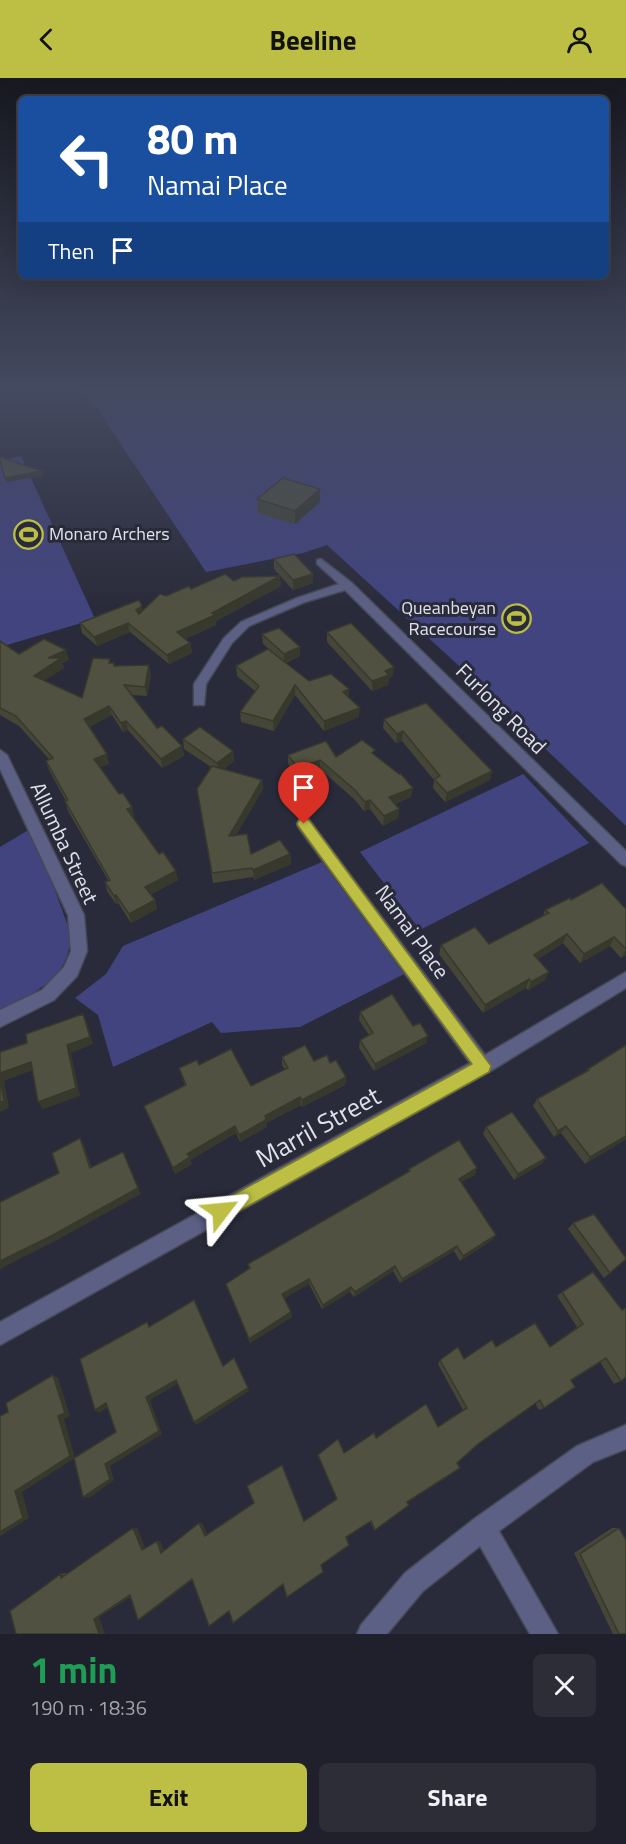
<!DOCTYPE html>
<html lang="en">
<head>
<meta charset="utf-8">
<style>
	body { margin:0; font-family:"Titillium Web",sans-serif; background:#2d2d38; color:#f1f3f6; height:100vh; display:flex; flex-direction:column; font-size:22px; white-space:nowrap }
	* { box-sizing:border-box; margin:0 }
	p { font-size:20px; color:#a2a3a9 }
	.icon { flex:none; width:33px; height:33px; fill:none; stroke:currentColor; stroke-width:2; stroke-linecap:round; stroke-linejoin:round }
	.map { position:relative; height:1556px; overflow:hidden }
	.side { display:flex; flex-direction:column; background:#20202c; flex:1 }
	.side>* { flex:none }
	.banner { position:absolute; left:18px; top:18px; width:591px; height:183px; border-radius:9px; box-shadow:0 6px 24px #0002,0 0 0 2px #3d3e48; background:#1a4fa0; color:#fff; overflow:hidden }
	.pin { position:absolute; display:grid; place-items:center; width:51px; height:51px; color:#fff; margin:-62px -26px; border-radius:50% 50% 50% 0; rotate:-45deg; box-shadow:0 0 6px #0007 }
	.pin .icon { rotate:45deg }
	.me { position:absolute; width:66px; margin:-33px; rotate:61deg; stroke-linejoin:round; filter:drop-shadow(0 0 4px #0008) }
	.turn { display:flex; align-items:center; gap:21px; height:126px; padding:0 30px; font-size:27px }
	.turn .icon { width:78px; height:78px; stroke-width:2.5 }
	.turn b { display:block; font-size:42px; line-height:51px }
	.then { display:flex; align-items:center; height:57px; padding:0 30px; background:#0003; gap:12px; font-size:22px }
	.round { display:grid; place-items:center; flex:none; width:63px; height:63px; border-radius:9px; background:#2d2d38 }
	.summary { display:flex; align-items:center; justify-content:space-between; height:102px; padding:0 30px }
	h1 { font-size:36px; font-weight:700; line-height:45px; color:#1e9e55 }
	.primary-button { display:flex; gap:12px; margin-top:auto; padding:12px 30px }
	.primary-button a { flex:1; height:69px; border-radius:9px; background:#bcbf44; color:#111; font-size:24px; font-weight:700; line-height:69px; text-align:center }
	.primary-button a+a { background:#2d2d38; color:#f1f3f6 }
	header { display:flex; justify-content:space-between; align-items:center; height:78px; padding:0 30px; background:#bcbf44; color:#111; font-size:27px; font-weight:700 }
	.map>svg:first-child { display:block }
	.green { fill:#424480 }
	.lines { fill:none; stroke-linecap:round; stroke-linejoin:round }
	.minor-casing { stroke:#474856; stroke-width:3 }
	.minor { fill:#5c6084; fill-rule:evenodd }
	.wall { fill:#454637 }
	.shaded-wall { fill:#38392d }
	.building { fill:#505140; stroke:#38392d; stroke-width:1.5 }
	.route { fill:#bcbf44; stroke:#7a7c2c; stroke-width:1.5 }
	.labels { text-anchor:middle; stroke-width:6; stroke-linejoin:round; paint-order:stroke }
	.far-poi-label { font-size:18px; fill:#e0e2eb; stroke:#2a2b3a; text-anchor:start }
	.street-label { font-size:21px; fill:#e0e2eb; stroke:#2a2b3a }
	.near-street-label { font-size:26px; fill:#e0e2eb; stroke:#2a2b3a }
</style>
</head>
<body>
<header><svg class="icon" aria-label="back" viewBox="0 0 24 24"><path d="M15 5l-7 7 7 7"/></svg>Beeline<svg class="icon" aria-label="person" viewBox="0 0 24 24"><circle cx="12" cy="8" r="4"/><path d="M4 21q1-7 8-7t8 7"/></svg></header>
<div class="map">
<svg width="626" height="1556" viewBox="0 0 626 1556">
	<rect width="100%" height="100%" fill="#2a2b3a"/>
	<!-- green -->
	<g class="green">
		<path d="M84 311H626V748L457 586 327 467 303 475 206 494Z"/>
		<path d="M21 378 95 541 0 569V383Z"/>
		<path d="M523 696 589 765 420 852 360 774Z"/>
		<path d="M32 750 68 848C78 895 37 915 0 931V769Z"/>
		<path d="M329 781 412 892 300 949 221 955 212 944 113 989 98 937 75 920 106 896 123 868Z"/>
	</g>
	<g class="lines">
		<defs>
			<g id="minor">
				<path d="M321 481 352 505 626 773V788L621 786 345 512 305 524 249 548 232 565 206 606 204 627H194V606L224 560 241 544 297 520 339 506 317 486V482Z"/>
				<path d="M0 672 7 677 84 837 87 873 77 898 54 922 0 949V932L42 912 64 889 71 873 68 837 0 691Z"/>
				<path d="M304 741 309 742 485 977 626 894V910L489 994 0 1267V1244L470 985 299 750 297 746 299 742Z"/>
				<path d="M626 1347V1371L593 1384 499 1453 558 1556H530L480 1468 423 1513 387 1556H357L361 1547 405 1495 474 1441 577 1368Z"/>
			</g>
		</defs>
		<!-- minor casing -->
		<use href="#minor" class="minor-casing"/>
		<!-- minor -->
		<use href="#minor" class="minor"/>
	</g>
	<!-- wall -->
	<g class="wall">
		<path d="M257 421 320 424 295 446 258 435Z"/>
		<path d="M274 481 313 505 293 512 274 491Z"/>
		<path d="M234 503 281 508 216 543V547L185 561 190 565 192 575 169 586 130 554 97 568 82 555 80 545 143 532 166 518 191 511Z"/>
		<path d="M327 554 393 598 389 600 388 607 372 613 327 564Z"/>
		<path d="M262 556 300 569V578L286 585 309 603 349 620 359 639 324 653 295 617 274 653 241 644 240 634 255 613 237 598 236 588 271 573 263 566Z"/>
		<path d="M0 563 19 576 69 582 62 585 64 590 44 602 82 620 111 585 115 588 151 597 147 618 132 617 157 650 182 668 184 678 162 690 128 652 123 654 112 637 89 649 109 686 100 689 134 738 133 739 178 802 151 816 155 822 157 831 131 845 119 826H116L107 813 105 804 108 802 68 733 65 723H66L49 692 46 683 49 681 19 648 0 637Z"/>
		<path d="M384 641 492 693 490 702 445 724 433 710 434 702 402 663 396 665 383 650Z"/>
		<path d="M183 661 233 673 234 683 224 691 262 702 263 711 236 757 251 776H290L291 786 254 802 253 799 213 805 197 711 211 689 184 671Z"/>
		<path d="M288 677 336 679 374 677 411 719 395 726 399 731 398 740 383 748 370 731 364 733 354 721 320 691 298 700 288 686Z"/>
		<path d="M571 822 626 831V877L621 880 610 868 580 885 563 865 538 881 545 902 528 912 526 910 483 935 439 876 441 867 489 866 543 838 545 832Z"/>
		<path d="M360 934 413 948 426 965 374 993 359 970 360 962 369 957 359 942Z"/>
		<path d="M282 979 330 985 346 999 345 1007 302 1029 301 1027 266 1045 267 1049 240 1064 236 1055 190 1082 192 1086 175 1096 147 1035 185 1008 179 990 199 987 251 1008 285 991 282 987Z"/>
		<path d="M588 991 626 1061 585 1086 561 1055 554 1059 533 1028 537 1021 585 994Z"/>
		<path d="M486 1049 546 1080 541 1086 514 1102 483 1056Z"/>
		<path d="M409 1091 475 1097 461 1104 496 1157 492 1162 460 1183 454 1173 400 1205 393 1193 354 1219 350 1214 322 1231 309 1206 284 1220 292 1239 250 1265 226 1206 249 1191 248 1186 408 1095Z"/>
		<path d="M573 1145 626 1181 604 1200 568 1151Z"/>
		<path d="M562 1214 621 1303 614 1306 600 1284 571 1302 544 1330 539 1332 535 1325 478 1366 407 1424 375 1452H374L370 1444 346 1459 283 1506 229 1533 192 1502 142 1540 130 1519 99 1539 61 1496 66 1495 67 1496 137 1450 145 1470 157 1463H160L164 1473 199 1445H202L207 1457 304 1443 337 1421 318 1377 344 1375 376 1360 438 1349 463 1332 438 1286 440 1282 464 1281 496 1269H550L577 1249 557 1218Z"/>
		<path d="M612 1450H619L626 1556H613L574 1475Z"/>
	</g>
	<!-- shaded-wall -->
	<g class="shaded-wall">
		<path d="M42 393 44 398 7 404 5 400Z"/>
		<path d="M320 411V424L295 446V433Z"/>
		<path d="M313 496V505L293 512V502Z"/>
		<path d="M280 498 281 508 216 543V547L178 564 177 554Z"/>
		<path d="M142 528 144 538 138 542 136 532Z"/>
		<path d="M128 545 130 554 97 568 94 559Z"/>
		<path d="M190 565 192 575 169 586 167 577Z"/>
		<path d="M300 569V578L284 585V576Z"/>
		<path d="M66 572 69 582 62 585 64 590 37 607 34 598 48 580Z"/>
		<path d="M149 587 151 597 147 618 145 609Z"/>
		<path d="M394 589 393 598 389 600 388 607 372 613V603L385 593Z"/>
		<path d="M295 607V617L274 653 273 643Z"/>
		<path d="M349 611V621L343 614Z"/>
		<path d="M109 628 112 637 87 650 84 641Z"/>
		<path d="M360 630 359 639 324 653V643Z"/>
		<path d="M126 643 128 652 123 654 121 645Z"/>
		<path d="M403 653 402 663 396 665 397 656Z"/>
		<path d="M182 668 184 678 162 690 161 681Z"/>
		<path d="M233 673 234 683 219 695 217 685Z"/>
		<path d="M107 676 109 686 97 691 94 681Z"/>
		<path d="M320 682V691L298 700V690Z"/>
		<path d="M492 693 490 702 445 724 447 715Z"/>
		<path d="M262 702 263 711 230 768 229 758Z"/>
		<path d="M413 710 411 719 388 728 389 719Z"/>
		<path d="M370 722V731L364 733 365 724Z"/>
		<path d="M132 729 134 738 130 740 127 731Z"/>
		<path d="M399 731 398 740 383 748 384 738Z"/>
		<path d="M290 776 291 786 254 802 253 792Z"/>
		<path d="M176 793 178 802 148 818 145 809Z"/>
		<path d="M116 817 119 826H116L114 818Z"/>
		<path d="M155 822 157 831 131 845 129 836Z"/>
		<path d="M567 856 563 865 531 885 534 877Z"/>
		<path d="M614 859 610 868 580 885 584 876Z"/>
		<path d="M626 871V877L621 880Z"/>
		<path d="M549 894 545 902 528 912 531 904Z"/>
		<path d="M529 901 526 910 483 935 485 927Z"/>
		<path d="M83 936 87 944 93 966 71 975 80 1018 43 1031 38 1024Z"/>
		<path d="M428 958 426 965 374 993 375 986Z"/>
		<path d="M31 984 35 991 4 1003 9 1030 0 1034V995Z"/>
		<path d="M346 999 345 1007 302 1029V1022Z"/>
		<path d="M300 1019 301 1027 266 1045 267 1049 240 1064 239 1057 265 1038Z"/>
		<path d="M235 1048 236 1055 190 1082 192 1086 175 1096 173 1090 187 1076Z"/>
		<path d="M566 1048 561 1055 554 1059 558 1053Z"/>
		<path d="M626 1058V1061L585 1086 590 1079Z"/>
		<path d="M80 1060 84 1067 94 1096 90 1090Z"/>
		<path d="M123 1074 141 1116 55 1163 0 1191V1183Z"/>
		<path d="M546 1080 541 1086 514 1102 518 1096Z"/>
		<path d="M477 1090 475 1097 456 1107 459 1101Z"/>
		<path d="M496 1157 492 1162 460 1183 463 1178Z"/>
		<path d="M457 1168 454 1173 400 1205 402 1201Z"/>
		<path d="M395 1188 393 1193 354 1219 355 1214Z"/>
		<path d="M309 1201V1206L283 1221 282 1216Z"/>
		<path d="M351 1209 350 1214 322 1231 323 1227Z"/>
		<path d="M291 1234 292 1239 250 1265 249 1261Z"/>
		<path d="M53 1297 58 1300 70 1338 64 1341 75 1380 22 1414 29 1440 0 1458V1454L15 1413 58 1338Z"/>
		<path d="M176 1302 179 1305 150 1322 162 1356 110 1388 114 1402 89 1420 83 1419 105 1386 146 1319Z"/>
		<path d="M248 1310 249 1313 196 1347 194 1344Z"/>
		<path d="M106 1325 110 1328 99 1335 95 1332Z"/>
		<path d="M199 1445H202L208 1458H205Z"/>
		<path d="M133 1450H137L146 1472H142Z"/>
		<path d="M157 1463H160L165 1474 161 1475Z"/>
		<path d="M195 1500 142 1540 138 1542 192 1501Z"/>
		<path d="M134 1516 99 1539 105 1556H99L94 1541 130 1517Z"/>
	</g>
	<!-- building -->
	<g class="building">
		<path d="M0 379 42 393 5 400 0 383Z"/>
		<path d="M283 400 320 411 295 433 257 421Z"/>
		<path d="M294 476 313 496 293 502 274 481Z"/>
		<path d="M225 496 234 503 242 499 280 498 212 535 215 537 177 554 190 565 167 577 128 545 94 559 80 545 139 522 142 528 136 532 139 536 160 516 166 518 189 508 191 511Z"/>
		<path d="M351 545 394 589 385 593 389 597 372 603 327 554Z"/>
		<path d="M279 550 300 569 284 576 262 556Z"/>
		<path d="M44 561 66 572 48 580H61L34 598 82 620 93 580 110 581 109 585H114V588L149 587 145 609 124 607 157 650 162 648 182 668 161 681 126 643 121 645 109 628 84 641 107 676 94 681 119 716 123 715 132 729 127 731 159 776 163 774 176 793 145 809 155 822 129 836 116 817 114 818 105 804 110 802 65 723 68 722 46 683 53 680 16 638 0 630V563L19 576Z"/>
		<path d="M268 571 309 603 331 596 349 611 343 614 360 630 324 643 295 607 273 643 240 634 259 608 236 588Z"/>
		<path d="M426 625 492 693 447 715 434 701 440 698 403 653 397 656 384 641Z"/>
		<path d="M200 649 233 673 217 685 183 661Z"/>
		<path d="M362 662 375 672 372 675 399 696H401L413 710 389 719 399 731 384 738 370 722 365 724 355 712 320 682 298 690 288 677 326 663 336 679Z"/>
		<path d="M212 688 262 702 229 758 247 756 251 776 280 762 290 776 253 792 252 790 212 795 197 711Z"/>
		<path d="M602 805 626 831V871L614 859 584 876 567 856 534 877 549 894 531 904 529 901 485 927 441 867 475 849 489 866 549 835 545 832 570 820 571 822Z"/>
		<path d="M392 916 413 948 420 945 428 958 375 986 360 962 373 955 360 934Z"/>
		<path d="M83 936 90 959 67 967 76 1010 38 1024 31 984 0 995V974L27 965 26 956Z"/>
		<path d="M305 967 314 983 327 977 330 985 336 982 346 999 302 1022 300 1019 265 1038 266 1042 239 1057 235 1048 187 1076 190 1079 173 1090 144 1028 186 1007 179 990 197 982 199 987 231 971 251 1008 288 990 282 979Z"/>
		<path d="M626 967V1058L590 1079 566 1048 558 1053 537 1021 589 992 588 991Z"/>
		<path d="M0 1001 4 1023 0 1024Z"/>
		<path d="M512 1034 546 1080 518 1096 486 1049Z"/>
		<path d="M80 1060 90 1090 123 1074 138 1110 51 1158 0 1183V1124L59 1095 52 1075Z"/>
		<path d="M459 1062 477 1090 459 1101 496 1157 463 1178 457 1168 402 1201 395 1188 355 1214 351 1209 323 1227 309 1201 282 1216 291 1234 249 1261 226 1206 250 1190 248 1186 410 1093 409 1091Z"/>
		<path d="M594 1136 626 1180V1181L610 1195 573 1145Z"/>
		<path d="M593 1194 622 1232 626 1230V1299L621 1303 606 1280 571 1302 575 1309 544 1330 540 1322 478 1366 457 1385 460 1390 407 1424 409 1427 375 1452 371 1443 346 1459 349 1467 321 1487 323 1494 287 1519 283 1506 233 1545 229 1533 209 1548 192 1501 138 1542 130 1517 94 1541 99 1556H16L10 1533 61 1496V1500L133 1450 142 1472 157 1463 161 1475 199 1445 205 1458 254 1425 247 1408 282 1387 304 1443 337 1421 318 1377 338 1361 344 1375 374 1355 376 1360 426 1326 438 1349 467 1330 440 1282 458 1269 464 1281 492 1262 496 1269 535 1245 550 1269 583 1246 562 1214Z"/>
		<path d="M194 1222 223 1288 234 1280 248 1310 194 1344 176 1302 146 1319 159 1353 105 1386 110 1401 83 1419 74 1380 116 1354 106 1325 95 1332 80 1281 147 1244 149 1249Z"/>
		<path d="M53 1297 65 1335 58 1338 70 1378 15 1413 23 1440 0 1454V1338L8 1334 6 1325Z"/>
		<path d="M619 1450 626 1462V1556H619L580 1476Z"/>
	</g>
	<!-- sky -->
	<linearGradient id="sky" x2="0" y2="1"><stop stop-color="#171820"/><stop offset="0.59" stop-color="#444a60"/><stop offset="1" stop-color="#444a60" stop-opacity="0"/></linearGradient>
	<rect width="626" height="529" fill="url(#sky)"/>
	<!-- route -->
	<path class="route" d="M304 741 309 742 491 988 489 994 221 1143 215 1140 212 1133 215 1127 472 986 299 749 297 746 299 742Z"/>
	<!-- icons -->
	<defs>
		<symbol id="stadium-ring" viewBox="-11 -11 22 22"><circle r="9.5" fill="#2a2b3a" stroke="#bcbf44" stroke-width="1.5"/><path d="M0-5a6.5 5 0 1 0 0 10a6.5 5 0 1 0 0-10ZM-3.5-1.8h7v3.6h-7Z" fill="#bcbf44"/></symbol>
	</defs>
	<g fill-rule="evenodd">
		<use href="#stadium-ring" x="12" y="440" width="33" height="33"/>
		<use href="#stadium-ring" x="500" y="524" width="33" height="33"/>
	</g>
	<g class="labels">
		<!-- far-poi labels -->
		<g class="far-poi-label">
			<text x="49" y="462">Monaro Archers</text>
			<text x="496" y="536" text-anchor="end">Queanbeyan<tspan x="496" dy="21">Racecourse</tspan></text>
		</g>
		<!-- street labels -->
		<g class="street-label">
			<text transform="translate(501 631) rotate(45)" y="7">Furlong Road</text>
			<text transform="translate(64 765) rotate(65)" y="7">Allumba Street</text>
			<text transform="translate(412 854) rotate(54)" y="7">Namai Place</text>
		</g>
		<!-- near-street labels -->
		<g class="near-street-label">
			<text transform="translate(318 1049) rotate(-29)" y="9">Marril Street</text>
		</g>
	</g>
</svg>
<div class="pin" style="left:304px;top:746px;background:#d93025"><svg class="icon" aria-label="arrive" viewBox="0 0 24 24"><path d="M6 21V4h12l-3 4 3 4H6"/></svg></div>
<svg class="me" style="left:221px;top:1133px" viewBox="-20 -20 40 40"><path d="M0-17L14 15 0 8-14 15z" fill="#bcbf44" stroke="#fff" stroke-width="4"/></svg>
<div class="banner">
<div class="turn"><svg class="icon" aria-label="left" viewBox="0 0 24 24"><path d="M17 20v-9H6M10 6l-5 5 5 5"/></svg><div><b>80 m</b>Namai Place</div></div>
<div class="then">Then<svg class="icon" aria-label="arrive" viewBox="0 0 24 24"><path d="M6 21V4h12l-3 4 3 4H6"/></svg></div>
</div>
</div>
<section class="side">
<div class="summary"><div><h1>1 min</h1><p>190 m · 18:36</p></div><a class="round"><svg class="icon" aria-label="close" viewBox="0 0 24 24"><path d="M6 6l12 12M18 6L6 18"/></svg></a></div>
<div class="primary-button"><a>Exit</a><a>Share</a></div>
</section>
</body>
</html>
